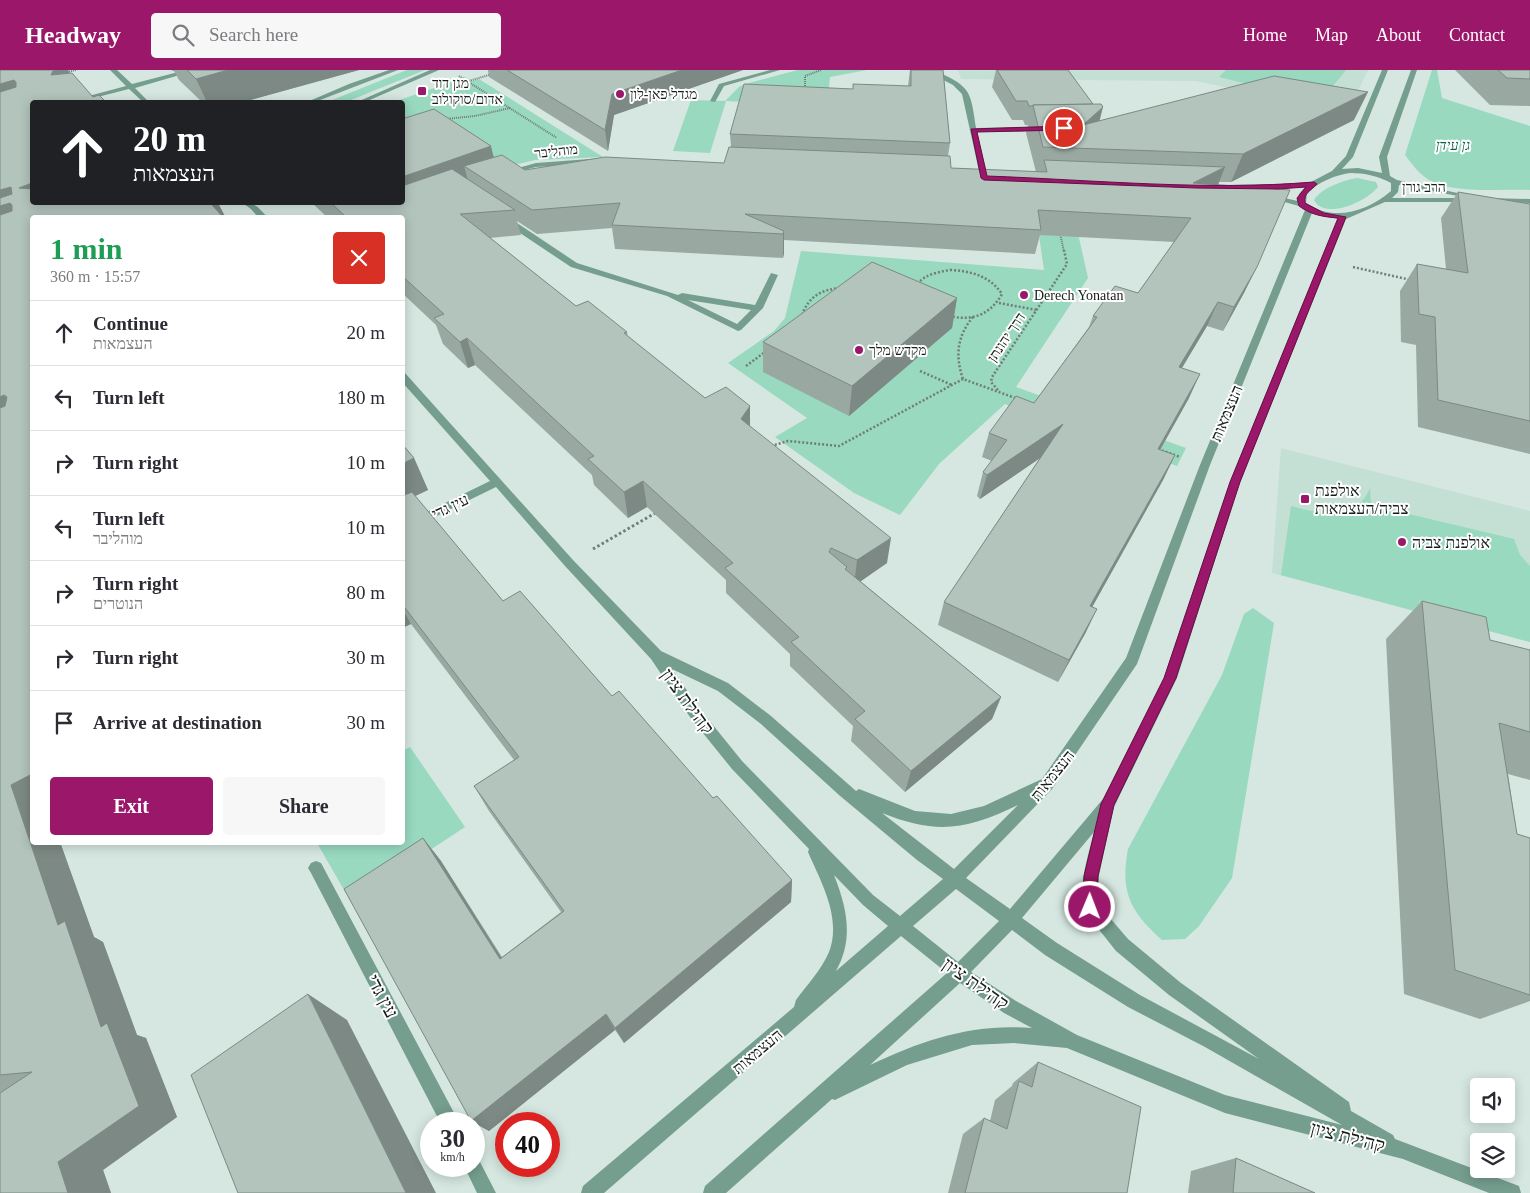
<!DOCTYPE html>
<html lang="en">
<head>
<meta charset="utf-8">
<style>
	body { margin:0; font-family:"Times New Roman",Heebo,serif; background:#f7f7f7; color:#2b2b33; height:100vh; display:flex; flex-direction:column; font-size:19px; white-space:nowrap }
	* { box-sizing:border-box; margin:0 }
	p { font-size:16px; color:#7c7c81 }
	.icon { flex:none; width:28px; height:28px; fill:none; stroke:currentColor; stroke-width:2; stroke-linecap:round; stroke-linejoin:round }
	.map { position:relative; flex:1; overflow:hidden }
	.side { position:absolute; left:30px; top:145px; width:375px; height:630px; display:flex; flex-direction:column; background:#fff; border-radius:5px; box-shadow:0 2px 12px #0003 }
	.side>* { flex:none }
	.banner { position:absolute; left:30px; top:30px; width:375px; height:105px; border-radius:5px; box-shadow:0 2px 12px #0003; background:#202124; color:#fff; overflow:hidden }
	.fabs { position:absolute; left:1470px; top:1008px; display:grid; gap:10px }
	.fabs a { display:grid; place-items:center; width:45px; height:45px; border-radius:5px; background:#fff; box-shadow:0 2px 12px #0003; font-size:25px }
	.speed { position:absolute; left:420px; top:1042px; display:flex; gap:10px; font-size:25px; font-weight:700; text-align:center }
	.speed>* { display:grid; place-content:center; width:65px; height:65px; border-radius:50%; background:#fff; box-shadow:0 2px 12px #0003; line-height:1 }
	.speed small { font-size:12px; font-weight:400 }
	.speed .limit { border:8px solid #d22; background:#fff; color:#111 }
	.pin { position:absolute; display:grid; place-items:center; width:42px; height:42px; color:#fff; margin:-21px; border:2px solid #fff; border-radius:50%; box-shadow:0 1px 5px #0007 }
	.me { position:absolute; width:55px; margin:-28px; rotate:1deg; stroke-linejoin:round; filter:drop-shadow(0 0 4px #0008) }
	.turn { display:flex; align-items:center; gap:18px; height:105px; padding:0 20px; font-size:22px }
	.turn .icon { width:65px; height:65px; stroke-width:2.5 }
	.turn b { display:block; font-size:35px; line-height:42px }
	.round { display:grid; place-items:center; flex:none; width:52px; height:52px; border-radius:5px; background:#f7f7f7 }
	.summary { display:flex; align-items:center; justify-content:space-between; height:85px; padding:0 20px }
	h1 { font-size:30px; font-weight:700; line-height:38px; color:#1e9e55 }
	.primary-button { display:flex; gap:10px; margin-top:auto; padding:10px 20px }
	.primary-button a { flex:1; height:58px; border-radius:5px; background:#9b1769; color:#fff; font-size:20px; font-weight:700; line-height:58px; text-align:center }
	.primary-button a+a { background:#f7f7f7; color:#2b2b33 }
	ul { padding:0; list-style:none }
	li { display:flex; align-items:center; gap:15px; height:65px; padding:0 20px; border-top:1px solid #e1e1e2 }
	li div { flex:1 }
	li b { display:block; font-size:19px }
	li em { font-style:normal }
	header { display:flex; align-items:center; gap:30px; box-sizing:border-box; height:70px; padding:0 25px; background:#9b1769; color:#fff }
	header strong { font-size:24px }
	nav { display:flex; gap:28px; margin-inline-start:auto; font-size:18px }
	.search { width:350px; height:45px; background:#f7f7f7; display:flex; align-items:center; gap:12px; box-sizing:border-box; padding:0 18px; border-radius:5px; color:#7c7c81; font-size:19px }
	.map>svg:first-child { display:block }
	.built { fill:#c4dfd4 }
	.green { fill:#98d9c0 }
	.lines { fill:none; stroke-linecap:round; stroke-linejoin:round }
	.path-far2 { stroke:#717d78; stroke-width:2; stroke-dasharray:1 1; stroke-linecap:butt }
	.path-far1 { stroke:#717d78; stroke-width:2.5; stroke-dasharray:2 2; stroke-linecap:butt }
	.path { stroke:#717d78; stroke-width:3; stroke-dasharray:2.5 2.5; stroke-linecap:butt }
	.minor { fill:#759e8e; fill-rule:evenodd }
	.wall { fill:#99a9a2 }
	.shaded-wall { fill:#7d8984 }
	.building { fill:#b2c4bc; stroke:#7d8984 }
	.route { fill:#9b1769; stroke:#650f44 }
	.poi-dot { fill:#9b1769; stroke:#fff; stroke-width:2 }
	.labels { text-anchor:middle; stroke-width:4; stroke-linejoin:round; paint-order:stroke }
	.far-poi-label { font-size:14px; fill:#151c19; stroke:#fff; text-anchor:start }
	.far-park-label { font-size:14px; font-style:italic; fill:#0b624b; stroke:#fff }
	.far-street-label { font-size:14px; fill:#151c19; stroke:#fff }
	.street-label { font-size:16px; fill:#151c19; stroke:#fff }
	.poi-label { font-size:16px; fill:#151c19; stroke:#fff; text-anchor:start }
	.near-street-label { font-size:19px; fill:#151c19; stroke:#fff }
</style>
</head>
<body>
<header>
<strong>Headway</strong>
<div class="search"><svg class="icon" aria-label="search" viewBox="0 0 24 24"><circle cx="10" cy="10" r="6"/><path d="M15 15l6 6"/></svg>Search here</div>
<nav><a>Home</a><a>Map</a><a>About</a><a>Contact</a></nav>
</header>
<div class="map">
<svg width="1530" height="1123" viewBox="0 0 1530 1123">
	<rect width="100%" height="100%" fill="#d5e7e0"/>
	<!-- built -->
	<g class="built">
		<path d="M958 0H1368L1347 43 1196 11 961 9Z"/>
		<path d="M1281 378 1530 441V572L1272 503Z"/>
	</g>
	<!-- green -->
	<g class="green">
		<path d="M407 0H425L346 32H327Z"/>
		<path d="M798 0H867L830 7 827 36 726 31 710 83 673 81 691 30 725 31 739 17 745 14Z"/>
		<path d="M1226 0H1346L1320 32 1219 7Z"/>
		<path d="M1432 0H1437L1442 28 1530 56V120C1503 119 1452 124 1429 110 1419 104 1412 94 1405 85Z"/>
		<path d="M465 7 472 11 479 9 603 87 535 90 498 99 403 60 402 32H394Z"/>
		<path d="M1357 108 1376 112 1378 117C1367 131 1325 151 1314 130 1321 118 1344 110 1357 108Z"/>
		<path d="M1032 117 1068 119 1088 208 1016 317 1186 378 1177 396 1005 334 939 394 900 445 854 423 775 367 807 348 728 293 774 261 785 248 801 181 1044 200Z"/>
		<path d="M1370 418 1371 435 1514 469 1520 485 1530 496V572L1281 505 1291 436C1320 444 1356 452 1370 418Z"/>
		<path d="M1253 538 1274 553 1232 808 1199 856 1185 869 1162 870C1130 841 1120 822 1128 779L1222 605 1244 544Z"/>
		<path d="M410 677 465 757 351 832 317 773 402 772 403 681Z"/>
	</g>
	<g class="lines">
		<!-- path-far2 -->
		<g class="path-far2">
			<path d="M67 2 76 0"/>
			<path d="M459 6 557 68"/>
			<path d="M469 11 492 4"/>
			<path d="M805 20V6L821 0"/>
			<path d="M446 49 475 46 510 38"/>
			<path d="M1060 163 1064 182"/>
		</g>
		<!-- path-far1 -->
		<g class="path-far1">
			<path d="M1353 197 1411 210"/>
			<path d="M950 200C971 201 990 206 1002 224 981 261 942 249 914 228 913 207 933 203 950 200Z"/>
			<path d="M999 233 1037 240"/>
			<path d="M802 245C809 226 821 220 840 218"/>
			<path d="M973 247C957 266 955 286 963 309L1018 329"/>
			<path d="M746 296 765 282"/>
			<path d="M920 301 952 315"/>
			<path d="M998 320 991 312 992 307 1067 194 1064 180"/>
			<path d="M771 376 788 371 839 376 963 309"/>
			<path d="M1158 379 1180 387"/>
		</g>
		<!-- path -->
		<path class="path" d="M593 479 657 442"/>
		<!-- minor -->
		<g class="minor">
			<path d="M110 0H117L132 14 186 0H197L135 18 149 32H143L129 19 78 32H69L70 31 126 16Z"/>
			<path d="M389 0H398L315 32H307L349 14Z"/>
			<path d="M430 0H439L365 32H357Z"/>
			<path d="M770 0H780L724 16 715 32 710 31 719 14Z"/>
			<path d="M924 0C937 0 962 11 968 23 973 32 974 47 976 58L1043 57 1047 59 1043 61 977 62 988 108 981 110 962 24 953 15Z"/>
			<path d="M1382 0H1388L1353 87 1342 99 1358 98 1382 103 1379 87 1411 0H1417L1387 87 1390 106 1397 110 1462 124 1458 126 1399 115 1398 122 1392 128H1470L1474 130 1470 132H1385L1346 149 1240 412 1177 608 1114 737 1099 805 1098 834 1128 869 1181 913 1349 1032 1351 1041 1393 1065 1395 1069 1519 1116 1521 1123H1489L1403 1089 1225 1043 1067 978 1014 973 972 975 907 995 841 1027 835 1030 832 1029 726 1123H703L705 1116 947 903 901 866 604 1123H581L583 1116 794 937 796 930C807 915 822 899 829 882 842 848 821 812 808 782L809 779 732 699 690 647 651 589 565 496 496 417 402 463V454L490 411 402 312V302L405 303 573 490 661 581 728 613 771 646 856 721 859 719 915 741 951 744 984 736 1042 709 1126 588 1200 395 1305 140 1299 136 1266 127 1270 125 1298 131 1299 124 1305 117 1230 119 1226 117 1230 115 1281 114 1311 112 1332 101 1346 86ZM1350 103C1365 103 1378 106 1391 113V121C1367 142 1333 152 1306 133L1307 123C1319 112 1335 105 1350 103ZM1312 143 1338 149 1230 412 1164 608 1103 729 1010 839 966 808 1052 719 1137 594 1210 395ZM672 599 718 621 761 654 839 725 917 790 943 809 900 846 873 825 742 691 700 639ZM1018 735 954 799 882 743C937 765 966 760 1018 735ZM1094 762C1089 783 1076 821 1085 842L1116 881 1169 925 1259 989 1140 925 1057 873 1022 848ZM834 805 863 835 888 856 836 901C854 869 847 838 834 805ZM956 819 999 851 958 892 913 856ZM1012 860 1045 885 1128 937 1205 977 1342 1055 1225 1025 1077 965 1016 931 971 902ZM960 913 1004 943 1032 958C973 953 922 970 870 995Z"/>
			<path d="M603 88 607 90 606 92 536 97 507 104 503 102 536 93Z"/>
			<path d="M1487 128 1530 129V133L1490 132H1487Z"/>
			<path d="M241 132C255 132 259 138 268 148H259L251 139Z"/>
			<path d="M502 147H508L577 193 678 225 682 223 755 235 771 203 778 205 763 238 741 260 738 261 667 226 571 197 502 151ZM688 230 751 240 737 254Z"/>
			<path d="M316 791 321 793 460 1054H441L311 803 308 798 311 793Z"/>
			<path d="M474 1087 479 1090 496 1123H477L464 1096H474Z"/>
		</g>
	</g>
	<!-- wall -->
	<g class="wall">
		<path d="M0 0H68L32 148V772H60L94 867 103 872 137 965 146 968 177 1047 103 1100 111 1123H0L1 1022H0Z"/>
		<path d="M171 0H359L243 32H202L179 10 174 1H173Z"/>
		<path d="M488 0H743L614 45 608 81 489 7Z"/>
		<path d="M910 0H943L950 73 948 86 951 98 1036 102 1026 63 1028 55H1025L1023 50H1012L992 17 996 0H1068L1099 51 1354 50 1231 112H1219L1218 115 1245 221 1223 261 1207 256 1182 298 1189 328 1160 380 1175 385 1163 410 1092 537 1086 562 1058 612 938 555 944 532 1040 388 980 429 977 426 983 402 992 391 982 387 989 363 1034 333 1089 257 1093 246 1138 223 1174 172 1040 165 1035 184 784 170 783 188 615 179 612 158 537 164 517 151 521 165 490 168 576 236 627 262 628 267 705 328 750 336V357L887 493 860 511 1001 627 992 649 905 722 851 671 853 656 790 596V584L726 523V510L647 437 628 448 594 415 592 405 475 295 468 298 443 274 436 255 402 223V148H328L311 132H402V49L525 100 724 93 731 77 730 64 853 19 908 16Z"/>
		<path d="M1455 0H1530V36L1490 35Z"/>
		<path d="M1458 122 1530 134V384L1418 357 1416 275 1401 272 1400 221 1417 194 1446 199 1441 148Z"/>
		<path d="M957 228 952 258 849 346 763 302V272Z"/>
		<path d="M402 374 414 388 428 420 415 426 503 531 612 626 713 728 792 810 791 832 624 973 615 960 489 1061 471 1051 423 768 441 791 502 887 561 842 489 741 474 716 514 690 411 554 402 558Z"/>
		<path d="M1422 531 1490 570 1530 580V710L1508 704 1517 764 1530 768V931L1480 949 1404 924 1386 569Z"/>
		<path d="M1038 992 1127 1123H948L963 1064 984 1048 990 1051 995 1030 1012 1016 1013 1013Z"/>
		<path d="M1236 1088 1315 1123H1188L1191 1101Z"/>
	</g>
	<!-- shaded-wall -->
	<g class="shaded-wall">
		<path d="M55 0H68L83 26 51 5 53 1Z"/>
		<path d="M228 0H359L243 32H207L196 9Z"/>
		<path d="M682 0H743L614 45 608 81 605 60 612 24Z"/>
		<path d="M14 10 31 39 0 48V14Z"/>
		<path d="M1368 22 1354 50 1231 112 1243 84Z"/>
		<path d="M1103 37 1096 65 1083 55Z"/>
		<path d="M491 76 497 101 464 96 468 111 402 132V107Z"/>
		<path d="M1225 97 1216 120 1193 113Z"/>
		<path d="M32 113V132L19 118Z"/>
		<path d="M11 117 23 150 12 135 10 133 31 164 0 173V120Z"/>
		<path d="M218 133 226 148H219L212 135Z"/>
		<path d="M784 161V184L783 188V164Z"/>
		<path d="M1257 197 1245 221 1223 261 1234 237Z"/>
		<path d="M957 228 952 258 849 346 852 316Z"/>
		<path d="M1218 232 1207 256 1168 321 1179 297Z"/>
		<path d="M467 268 475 295 468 298 460 272Z"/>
		<path d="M1200 304 1189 328 1147 403 1158 379Z"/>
		<path d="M4 325 31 357 0 361V327Z"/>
		<path d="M750 336V362L741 349Z"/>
		<path d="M1063 354 1055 378 980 429 987 405Z"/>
		<path d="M1175 385 1163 410 1080 559 1090 536Z"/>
		<path d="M414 388 428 420 411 428 402 452V394Z"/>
		<path d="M643 411 647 437 628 448 624 422Z"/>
		<path d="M891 468 887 493 854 516 857 490Z"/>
		<path d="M402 538 411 554 402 558Z"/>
		<path d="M1097 539 1086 562 1058 612 1069 590Z"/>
		<path d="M1001 627 992 649 905 722 911 701Z"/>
		<path d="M32 704V772H60L94 867 103 872 137 965 146 968 177 1047 103 1100 111 1123H68L58 1092 101 957 58 855 11 715Z"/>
		<path d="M423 768 441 791 514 908 500 889Z"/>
		<path d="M792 810 791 832 624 973 615 958Z"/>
		<path d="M308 924 347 950 436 1123H406Z"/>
		<path d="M606 944 615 960 489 1061 471 1051Z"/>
	</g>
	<!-- building -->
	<g class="building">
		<path d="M0 0H55L53 1 51 5 72 3 93 27 99 25 106 32H32V113L19 118 32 119V132H218L212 135 224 148H32V704L11 715 58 855 65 851 101 957 107 953 139 1036 58 1092 68 1123H0V1023L32 1002 0 1005V338L5 336 7 327 4 325 0 327V145L12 141V135L10 133 0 136V128L12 124 11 117 0 120V22L16 17V12L14 10 0 14Z"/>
		<path d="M187 0H228L196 9Z"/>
		<path d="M507 0H682L612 24 605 60Z"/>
		<path d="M911 0H943L950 73 730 64 744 14 853 19V14L911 16Z"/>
		<path d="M997 0H1068L1093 34 1033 35V36H1029L1027 31H1016Z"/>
		<path d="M1498 0H1530V9L1507 8Z"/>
		<path d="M1274 6 1368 22 1243 84 1043 77 1033 35 1101 34 1103 37 1083 55Z"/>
		<path d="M434 39 491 76 402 107V49Z"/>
		<path d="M729 77 950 86 951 98 1047 102 1044 90 1225 97 1193 113 1290 120 1257 197 1234 237 1218 232 1179 297 1200 304 1158 379 1175 385 1090 536 1097 539 1069 590 944 532 1063 354 987 405 983 402 1007 370 989 363 1016 326 1034 333 1097 247 1093 246 1115 216 1138 223 1191 148 1038 140 1041 160 745 144 784 161 783 164 612 155 620 133 532 140 464 96 502 85 525 100 605 87 724 93Z"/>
		<path d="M452 99 515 140 460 144 576 236 588 231 627 262 624 263 705 328 726 317 750 336 741 349 891 468 857 490 831 478 829 482 847 497 845 499 1001 627 911 701 855 649 865 641 791 572 799 567 725 498 733 493 643 411 624 422 588 389 594 386 467 268 460 272 434 248 444 244 402 206V148H347L330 132H402V116Z"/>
		<path d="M1458 122 1530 134V351L1438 330 1435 247 1419 244 1417 194 1468 203Z"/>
		<path d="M872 192 957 228 852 316 763 272Z"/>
		<path d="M402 374 414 388 402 394Z"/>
		<path d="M412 422 503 531 520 521 612 626 619 621 713 728 717 726 792 810 615 958 606 944 471 1051 344 819 423 768 500 889 564 841 474 716 519 687 402 534V426Z"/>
		<path d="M1422 531 1486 547 1490 570 1530 580V662L1499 653 1517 764 1530 768V925L1455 900Z"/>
		<path d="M308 924 406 1123H238L191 1005Z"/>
		<path d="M1038 992 1141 1037 1127 1123H965L984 1048 1007 1059 1019 1011 1032 1017Z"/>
		<path d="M1236 1088 1315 1123H1233Z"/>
	</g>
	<!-- route -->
	<path class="route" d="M1064 56 1067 60 977 62 987 106C1095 110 1206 121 1314 112L1317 114C1311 121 1303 123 1305 133L1324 143 1346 147 1240 412 1176 608 1114 735 1098 806 1095 842 1090 844 1085 842 1083 837 1084 806 1101 734 1164 608 1230 412 1338 148C1324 147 1311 145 1299 136L1297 128 1306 117 1278 119 1196 118 984 110 981 108 971 59Z"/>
	<!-- markers -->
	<g class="poi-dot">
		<rect x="417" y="16" width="10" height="10" rx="2.5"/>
		<circle cx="620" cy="24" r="5"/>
		<circle cx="1024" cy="225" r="5"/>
		<circle cx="859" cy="280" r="5"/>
		<rect x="1300" y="424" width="10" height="10" rx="2.5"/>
		<circle cx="1402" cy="472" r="5"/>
	</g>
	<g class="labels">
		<!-- far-poi labels -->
		<g class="far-poi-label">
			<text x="432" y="18">מגן דוד<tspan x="432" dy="16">אדום/סוקולוב</tspan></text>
			<text x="630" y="29">מגדל פאן-לון</text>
			<text x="1034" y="230">Derech Yonatan</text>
			<text x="869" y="285">מקדש מלך</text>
		</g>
		<!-- far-park labels -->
		<g class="far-park-label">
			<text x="1453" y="80">גן עידן</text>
		</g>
		<!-- far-street labels -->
		<g class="far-street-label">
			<text transform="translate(556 81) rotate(-6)" y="5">מוהליבר</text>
			<text x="1424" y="122">הרב גורן</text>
			<text transform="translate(1006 267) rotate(-56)" y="5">דרך יהונתן</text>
		</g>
		<!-- street labels -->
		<g class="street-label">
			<text transform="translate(1226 343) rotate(-67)" y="6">העצמאות</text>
			<text transform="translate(450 436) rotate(-26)" y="6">עין גדי</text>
			<text transform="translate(1052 705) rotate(-51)" y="6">העצמאות</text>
			<text transform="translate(757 981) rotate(-40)" y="6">העצמאות</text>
		</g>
		<!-- poi labels -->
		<g class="poi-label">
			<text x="1315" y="426">אולפנת<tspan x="1315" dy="18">צביה/העצמאות</tspan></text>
			<text x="1412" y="478">אולפנת צביה</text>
		</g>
		<!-- near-street labels -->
		<g class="near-street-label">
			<text transform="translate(688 631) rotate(54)" y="7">קהילת ציון</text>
			<text transform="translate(976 913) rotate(35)" y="7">קהילת ציון</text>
			<text transform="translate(383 926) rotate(62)" y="7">עין גדי</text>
			<text transform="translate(1348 1066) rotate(14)" y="7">קהילת ציון</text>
		</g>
	</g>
</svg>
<div class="fabs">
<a><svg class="icon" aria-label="sound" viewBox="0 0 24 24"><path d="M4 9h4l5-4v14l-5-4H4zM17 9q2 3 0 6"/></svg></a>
<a><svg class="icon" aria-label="layers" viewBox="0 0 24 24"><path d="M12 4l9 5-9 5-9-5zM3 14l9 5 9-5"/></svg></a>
</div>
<div class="speed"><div>30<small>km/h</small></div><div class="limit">40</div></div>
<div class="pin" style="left:1064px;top:58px;background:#d93025"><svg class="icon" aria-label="arrive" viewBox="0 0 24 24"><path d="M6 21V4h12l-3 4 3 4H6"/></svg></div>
<svg class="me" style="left:1090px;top:837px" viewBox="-20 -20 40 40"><circle r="17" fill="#9b1769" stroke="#fff" stroke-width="3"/><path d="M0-11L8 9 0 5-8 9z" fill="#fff"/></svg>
<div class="banner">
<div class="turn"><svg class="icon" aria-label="ahead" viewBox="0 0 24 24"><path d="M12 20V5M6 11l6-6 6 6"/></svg><div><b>20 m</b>העצמאות</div></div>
</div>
<section class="side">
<div class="summary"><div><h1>1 min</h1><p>360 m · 15:57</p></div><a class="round" style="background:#d93025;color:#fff"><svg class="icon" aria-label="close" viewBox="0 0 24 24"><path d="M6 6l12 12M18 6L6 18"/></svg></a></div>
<ul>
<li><svg class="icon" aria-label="ahead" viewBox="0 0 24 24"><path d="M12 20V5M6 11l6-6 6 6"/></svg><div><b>Continue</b><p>העצמאות</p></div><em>20 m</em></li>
<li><svg class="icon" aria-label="left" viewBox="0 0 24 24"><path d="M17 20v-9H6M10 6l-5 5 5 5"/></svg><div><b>Turn left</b></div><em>180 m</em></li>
<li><svg class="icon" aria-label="right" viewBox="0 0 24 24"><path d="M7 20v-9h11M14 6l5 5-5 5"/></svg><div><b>Turn right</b></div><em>10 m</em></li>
<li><svg class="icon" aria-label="left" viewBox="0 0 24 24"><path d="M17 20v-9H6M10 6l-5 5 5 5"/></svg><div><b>Turn left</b><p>מוהליבר</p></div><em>10 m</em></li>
<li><svg class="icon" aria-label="right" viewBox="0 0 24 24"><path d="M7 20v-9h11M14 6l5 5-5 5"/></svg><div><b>Turn right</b><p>הנוטרים</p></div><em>80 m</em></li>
<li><svg class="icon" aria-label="right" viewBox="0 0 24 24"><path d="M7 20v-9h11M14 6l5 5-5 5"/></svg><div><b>Turn right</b></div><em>30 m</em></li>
<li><svg class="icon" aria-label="arrive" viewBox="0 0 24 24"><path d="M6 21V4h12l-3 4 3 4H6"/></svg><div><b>Arrive at destination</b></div><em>30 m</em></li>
</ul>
<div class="primary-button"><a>Exit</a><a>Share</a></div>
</section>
</div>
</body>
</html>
